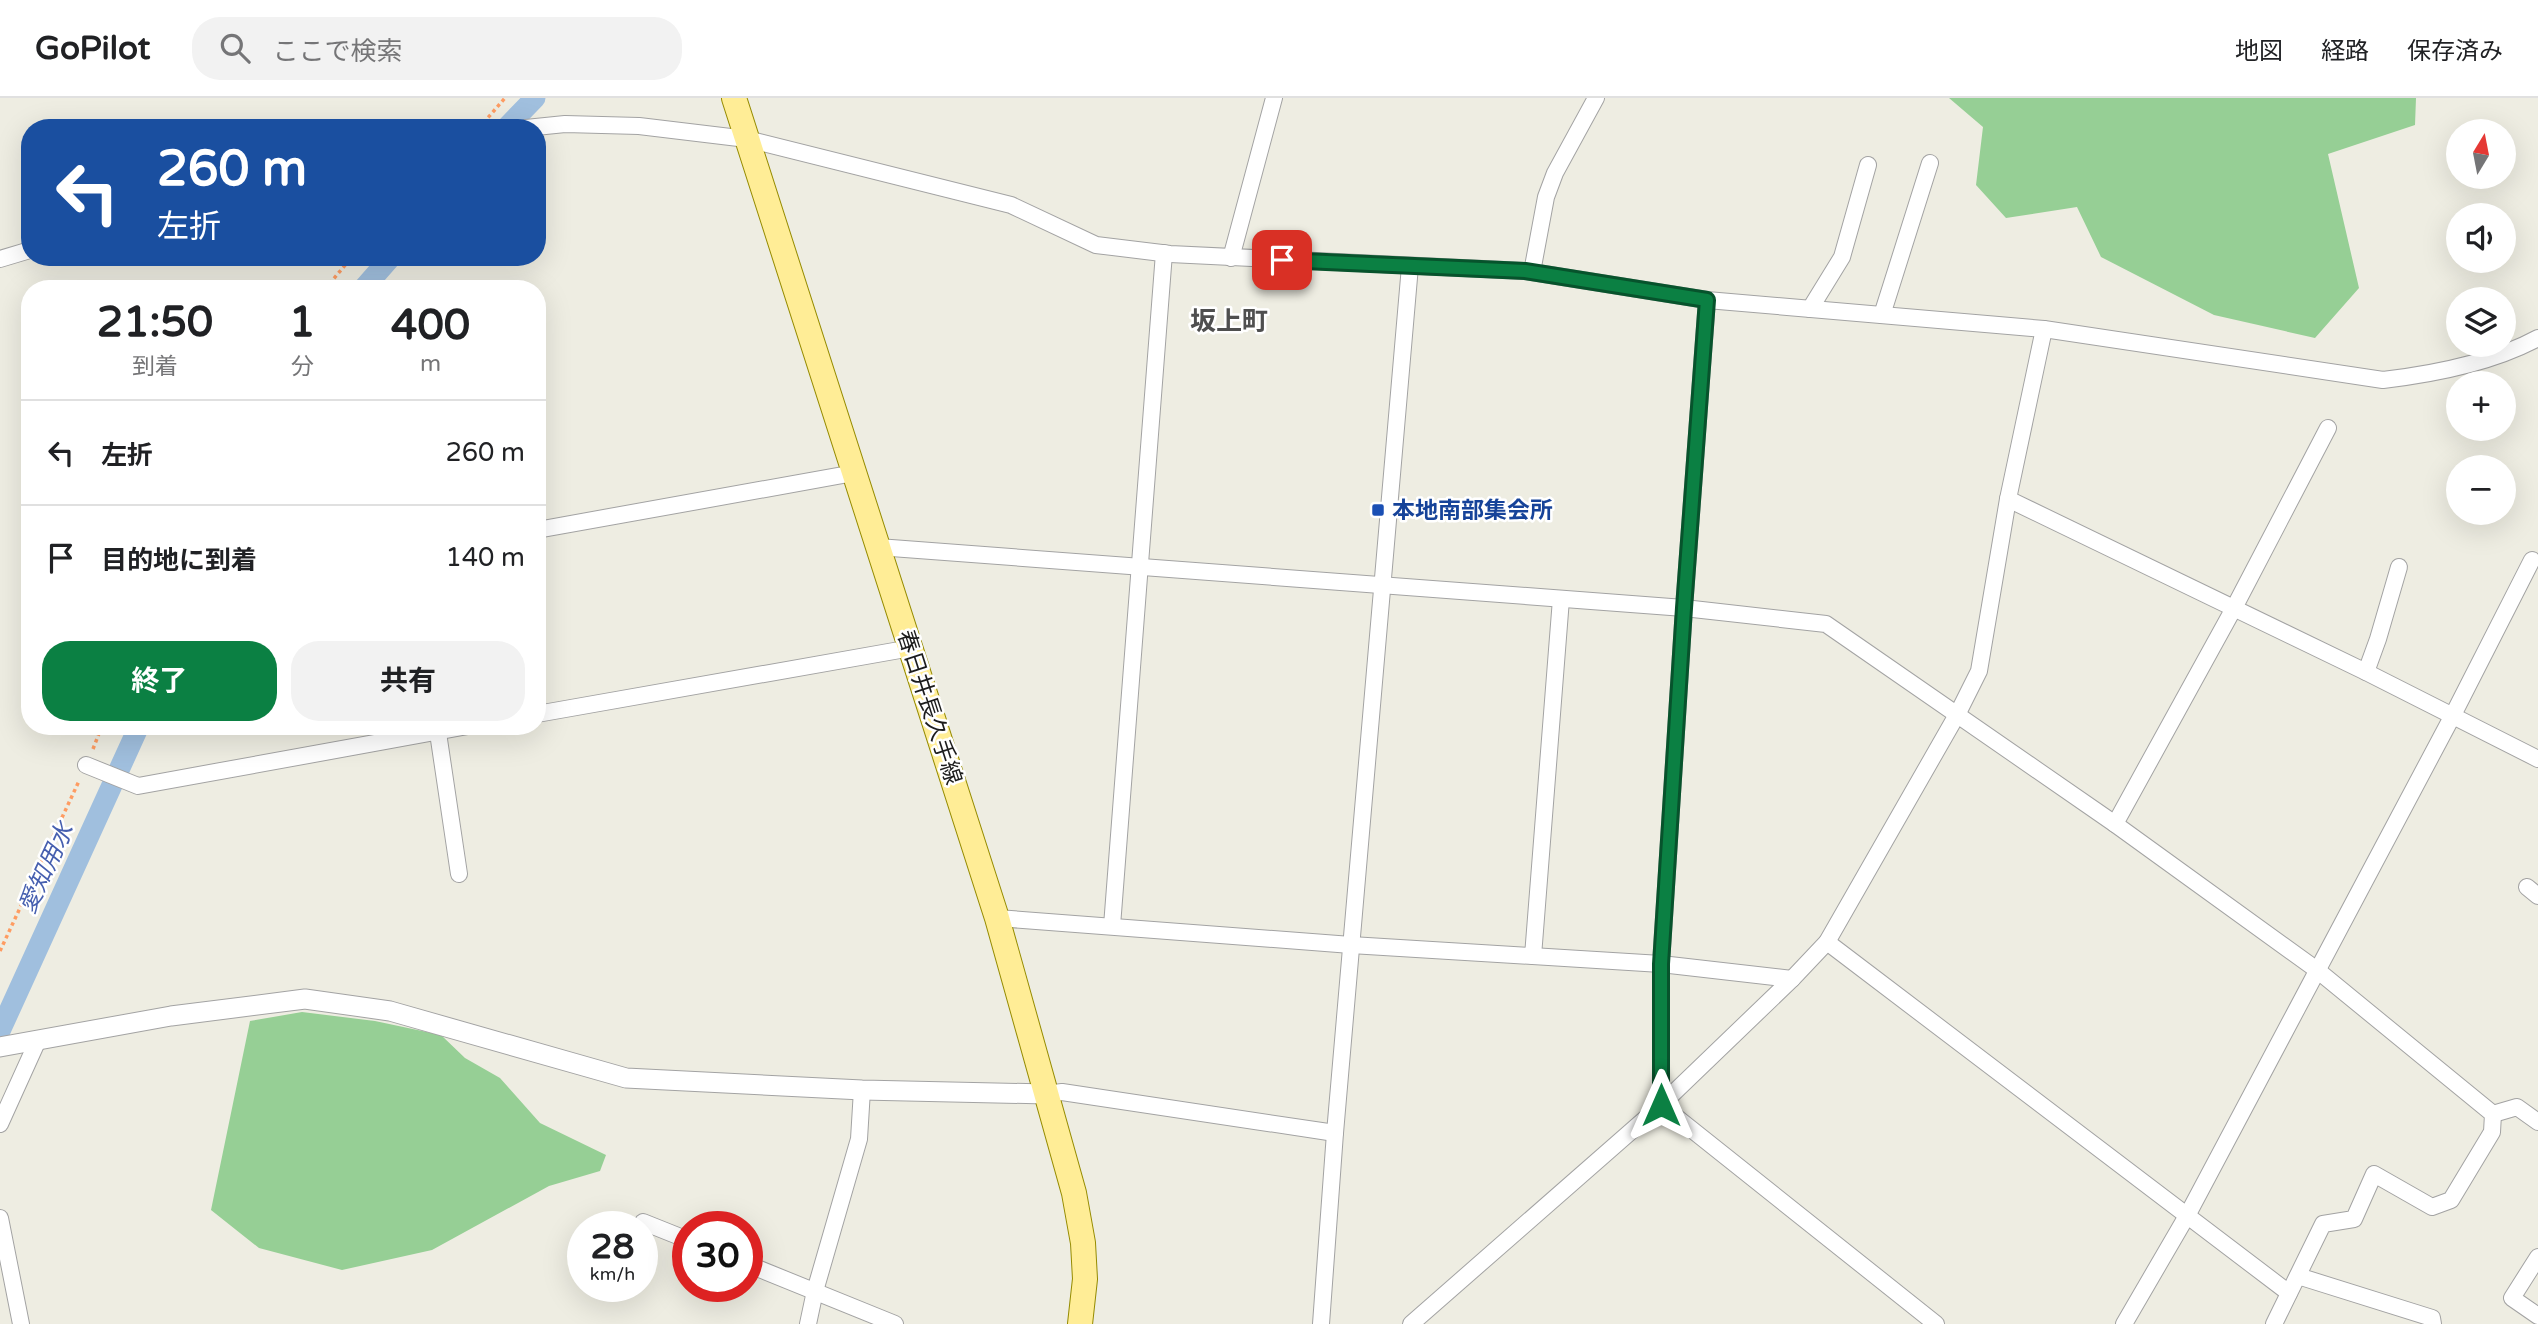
<!DOCTYPE html>
<html lang="ja">
<head>
<meta charset="utf-8">
<style>
	body { margin:0; font-family:"Varela Round","Noto Sans JP",sans-serif; background:#f2f2f2; color:#202124; height:100vh; display:flex; flex-direction:column; font-size:26px; white-space:nowrap }
	* { box-sizing:border-box; margin:0 }
	p { font-size:23px; color:#757577 }
	.icon { flex:none; width:38px; height:38px; fill:none; stroke:currentColor; stroke-width:2; stroke-linecap:round; stroke-linejoin:round }
	.map { position:relative; flex:1; overflow:hidden }
	.drawer { position:absolute; left:21px; top:182px; width:525px; height:455px; display:flex; flex-direction:column; background:#fff; border-radius:28px; box-shadow:0 7px 28px #0002 }
	.drawer>* { flex:none }
	.banner { position:absolute; left:21px; top:21px; width:525px; height:147px; border-radius:28px; box-shadow:0 7px 28px #0002; background:#1a4fa0; color:#fff; overflow:hidden }
	.needle { width:46px; rotate:10deg }
	.controls { position:absolute; left:2446px; top:21px; display:grid; gap:14px }
	.controls a { display:grid; place-items:center; width:70px; height:70px; border-radius:50%; background:#fff; box-shadow:0 7px 28px #0002; font-size:35px }
	.speed { position:absolute; left:567px; top:1113px; display:flex; gap:14px; font-size:35px; font-weight:700; text-align:center }
	.speed>* { display:grid; place-content:center; width:91px; height:91px; border-radius:50%; background:#fff; box-shadow:0 7px 28px #0002; line-height:1 }
	.speed small { font-size:18px; font-weight:400 }
	.speed .limit { border:10px solid #d22; background:#fff; color:#111 }
	.pin { position:absolute; display:grid; place-items:center; width:60px; height:60px; color:#fff; margin:-30px; border-radius:14px; box-shadow:0 4px 10px #0006 }
	.me { position:absolute; width:77px; margin:-38px; rotate:0deg; stroke-linejoin:round; filter:drop-shadow(0 0 5px #0008) }
	.turn { display:flex; align-items:center; gap:24px; height:147px; padding:0 21px; font-size:32px }
	.turn .icon { width:91px; height:91px; stroke-width:2.5 }
	.turn b { display:block; font-size:49px; line-height:60px }
	.eta { display:flex; justify-content:space-evenly; align-items:center; height:119px; text-align:center }
	.eta b { font-size:42px; font-weight:700; line-height:49px }
	.button { display:flex; gap:14px; margin-top:auto; padding:14px 21px }
	.button a { flex:1; height:80px; border-radius:28px; background:#0b8043; color:#fff; font-size:28px; font-weight:700; line-height:80px; text-align:center }
	.button a+a { background:#f2f2f2; color:#202124 }
	ul { padding:0; list-style:none }
	li { display:flex; align-items:center; gap:21px; height:105px; padding:0 21px; border-top:2px solid #e0e0e0 }
	li div { flex:1 }
	li b { display:block; font-size:26px }
	li em { font-style:normal }
	header { display:flex; align-items:center; gap:42px; box-sizing:border-box; height:98px; padding:0 35px; background:#fff; border-bottom:2px solid #e0e0e0 }
	header strong { font-size:33px }
	nav { display:flex; gap:38px; margin-inline-start:auto; font-size:24px }
	.search { width:490px; height:63px; background:#f2f2f2; display:flex; align-items:center; gap:18px; box-sizing:border-box; padding:0 24px; border-radius:28px; color:#757577; font-size:26px }
	.map>svg:first-child { display:block }
	.forest { fill:#96cf95 }
	.lines { fill:none; stroke-linecap:round; stroke-linejoin:round }
	.canal { stroke:#a0bfde; stroke-width:21 }
	.minor-casing { stroke:#a3a3a3; stroke-width:18 }
	.tertiary-casing { stroke:#a3a3a3; stroke-width:21 }
	.primary-casing { stroke:#958b00; stroke-width:26 }
	.path { stroke:#fe9c62; stroke-width:3.5; stroke-dasharray:3.5 3.5; stroke-linecap:butt }
	.minor { stroke:#fff; stroke-width:16 }
	.tertiary { stroke:#fff; stroke-width:19 }
	.primary { stroke:#ffed96; stroke-width:24 }
	.route-casing { stroke:#07532c; stroke-width:18 }
	.route { stroke:#0b8043; stroke-width:12 }
	.transit-dot { fill:#1a4fb4; stroke:#fff; stroke-width:2.5 }
	.labels { text-anchor:middle; stroke-width:5; stroke-linejoin:round; paint-order:stroke }
	.transit-label { font-size:23px; font-weight:bold; fill:#164399; stroke:#fff; text-anchor:start }
	.street-label { font-size:23px; fill:#1c1c1c; stroke:#fff }
	.water-label { font-size:24px; font-style:italic; fill:#465faf; stroke:#fff }
	.quarter-label { font-size:26px; font-weight:bold; fill:#4f4f4f; stroke:#fff }
</style>
</head>
<body>
<header>
<strong>GoPilot</strong>
<div class="search"><svg class="icon" aria-label="search" viewBox="0 0 24 24"><circle cx="10" cy="10" r="6"/><path d="M15 15l6 6"/></svg>ここで検索</div>
<nav><a>地図</a><a>経路</a><a>保存済み</a></nav>
</header>
<div class="map">
<svg width="2538" height="1226" viewBox="0 0 2538 1226">
	<rect width="100%" height="100%" fill="#eeede2"/>
	<!-- forest -->
	<g class="forest">
		<path d="M1949 0H2416L2415 27 2328 56 2359 190 2315 240 2214 217 2101 159 2077 109 2006 120 1976 87 1983 29Z"/>
		<path d="M302 914 375 923 441 937 465 960 500 980 540 1025 606 1057 600 1073 549 1088 432 1152 342 1172 259 1150 211 1112 250 923Z"/>
	</g>
	<g class="lines">
		<!-- canal -->
		<g class="canal">
			<path d="M506 30 535 0"/>
			<path d="M363 191 391 159"/>
			<path d="M0 933 139 628"/>
		</g>
		<defs>
			<g id="minor">
				<path d="M526 30 565 26 639 28 747 41 1011 107 1096 147 1170 156 1525 173 1707 202 2044 231 2383 282C2434 276 2492 265 2538 240"/>
				<path d="M1231 160 1274 0"/>
				<path d="M0 161 30 152"/>
				<path d="M1532 174 1546 99 1555 75 1596 0"/>
				<path d="M1810 211 1842 159 1868 67"/>
				<path d="M1882 217 1930 65"/>
				<path d="M2008 401 2366 574 2538 661"/>
				<path d="M537 432 854 375"/>
				<path d="M878 449 1684 510 1826 526 2115 726 2317 872 2493 1016 2492 1034 2451 1102 2432 1109 2374 1076 2354 1121 2323 1126 2274 1226"/>
				<path d="M2366 574 2378 541 2399 469"/>
				<path d="M537 616 911 550"/>
				<path d="M437 628 459 776"/>
				<path d="M86 667 138 688 468 628"/>
				<path d="M2115 726 2234 510 2328 330"/>
				<path d="M2527 789 2538 798"/>
				<path d="M997 820 1351 847 1661 866 1792 881"/>
				<path d="M1112 828 1164 155"/>
				<path d="M1827 844 2289 1195"/>
				<path d="M1533 858 1561 501"/>
				<path d="M1046 996 1062 994 1335 1035"/>
				<path d="M1661 1007V866L1684 510 1707 202"/>
				<path d="M1661 1007 1936 1226"/>
				<path d="M2493 1016 2517 1009 2538 1024"/>
				<path d="M0 1026 38 942"/>
				<path d="M0 1120 21 1226"/>
				<path d="M643 1124 688 1142"/>
				<path d="M2538 1159 2512 1200 2538 1218"/>
				<path d="M747 1166 895 1226"/>
				<path d="M2298 1178 2432 1220 2433 1226"/>
				<path d="M808 1226 815 1193 859 1041 862 992"/>
				<path d="M1321 1226 1335 1035 1410 168"/>
				<path d="M1411 1226 1661 1007 1792 881 1827 844 1958 615 1979 573 2008 401 2044 231"/>
				<path d="M2124 1226 2188 1116 2453 617 2532 462"/>
			</g>
			<path id="tertiary" d="M0 949 171 918 305 901 390 913 626 980 862 992 1046 996"/>
			<path id="primary" d="M734 0 997 820 1074 1095 1083 1145 1085 1181 1080 1226"/>
		</defs>
		<!-- minor casing -->
		<use href="#minor" class="minor-casing"/>
		<!-- tertiary casing -->
		<use href="#tertiary" class="tertiary-casing"/>
		<!-- primary casing -->
		<use href="#primary" class="primary-casing"/>
		<!-- path -->
		<g class="path">
			<path d="M479 30 505 0"/>
			<path d="M325 191 352 159"/>
			<path d="M93 651 102 628"/>
			<path d="M0 853 79 683"/>
		</g>
		<!-- minor -->
		<use href="#minor" class="minor"/>
		<!-- tertiary -->
		<use href="#tertiary" class="tertiary"/>
		<!-- primary -->
		<use href="#primary" class="primary"/>
	</g>
	<g class="lines">
		<defs>
			<path id="route" d="M1282 162 1525 173 1707 202 1684 510 1661 866V1007"/>
		</defs>
		<!-- route casing -->
		<use href="#route" class="route-casing"/>
		<!-- route -->
		<use href="#route" class="route"/>
	</g>
	<!-- markers -->
	<rect class="transit-dot" x="1371" y="405" width="14" height="14" rx="3.5"/>
	<g class="labels">
		<!-- transit labels -->
		<g class="transit-label">
			<text x="1392" y="420">本地南部集会所</text>
		</g>
		<!-- street labels -->
		<g class="street-label">
			<text transform="translate(930 609) rotate(72)" y="8">春日井長久手線</text>
		</g>
		<!-- water labels -->
		<g class="water-label">
			<text transform="translate(46 770) rotate(-65)" y="8">愛知用水</text>
		</g>
		<!-- quarter labels -->
		<g class="quarter-label">
			<text x="1229" y="232">坂上町</text>
		</g>
	</g>
</svg>
<div class="controls">
<a><svg class="needle" viewBox="-14 -14 28 28"><path d="M0-13l5 13h-10z" fill="#e53935"/><path d="M0 13l5-13h-10z" fill="#757577"/></svg></a>
<a><svg class="icon" aria-label="sound" viewBox="0 0 24 24"><path d="M4 9h4l5-4v14l-5-4H4zM17 9q2 3 0 6"/></svg></a>
<a><svg class="icon" aria-label="layers" viewBox="0 0 24 24"><path d="M12 4l9 5-9 5-9-5zM3 14l9 5 9-5"/></svg></a>
<a>+</a>
<a>−</a>
</div>
<div class="speed"><div>28<small>km/h</small></div><div class="limit">30</div></div>
<div class="pin" style="left:1282px;top:162px;background:#d93025"><svg class="icon" aria-label="arrive" viewBox="0 0 24 24"><path d="M6 21V4h12l-3 4 3 4H6"/></svg></div>
<svg class="me" style="left:1661px;top:1007px" viewBox="-20 -20 40 40"><path d="M0-17L14 15 0 8-14 15z" fill="#0b8043" stroke="#fff" stroke-width="4"/></svg>
<div class="banner">
<div class="turn"><svg class="icon" aria-label="left" viewBox="0 0 24 24"><path d="M17 20v-9H6M10 6l-5 5 5 5"/></svg><div><b>260 m</b>左折</div></div>
</div>
<section class="drawer">
<div class="eta">
<div><b>21:50</b><p>到着</p></div>
<div><b>1</b><p>分</p></div>
<div><b>400</b><p>m</p></div>
</div>
<ul>
<li><svg class="icon" aria-label="left" viewBox="0 0 24 24"><path d="M17 20v-9H6M10 6l-5 5 5 5"/></svg><div><b>左折</b></div><em>260 m</em></li>
<li><svg class="icon" aria-label="arrive" viewBox="0 0 24 24"><path d="M6 21V4h12l-3 4 3 4H6"/></svg><div><b>目的地に到着</b></div><em>140 m</em></li>
</ul>
<div class="button"><a>終了</a><a>共有</a></div>
</section>
</div>
</body>
</html>
